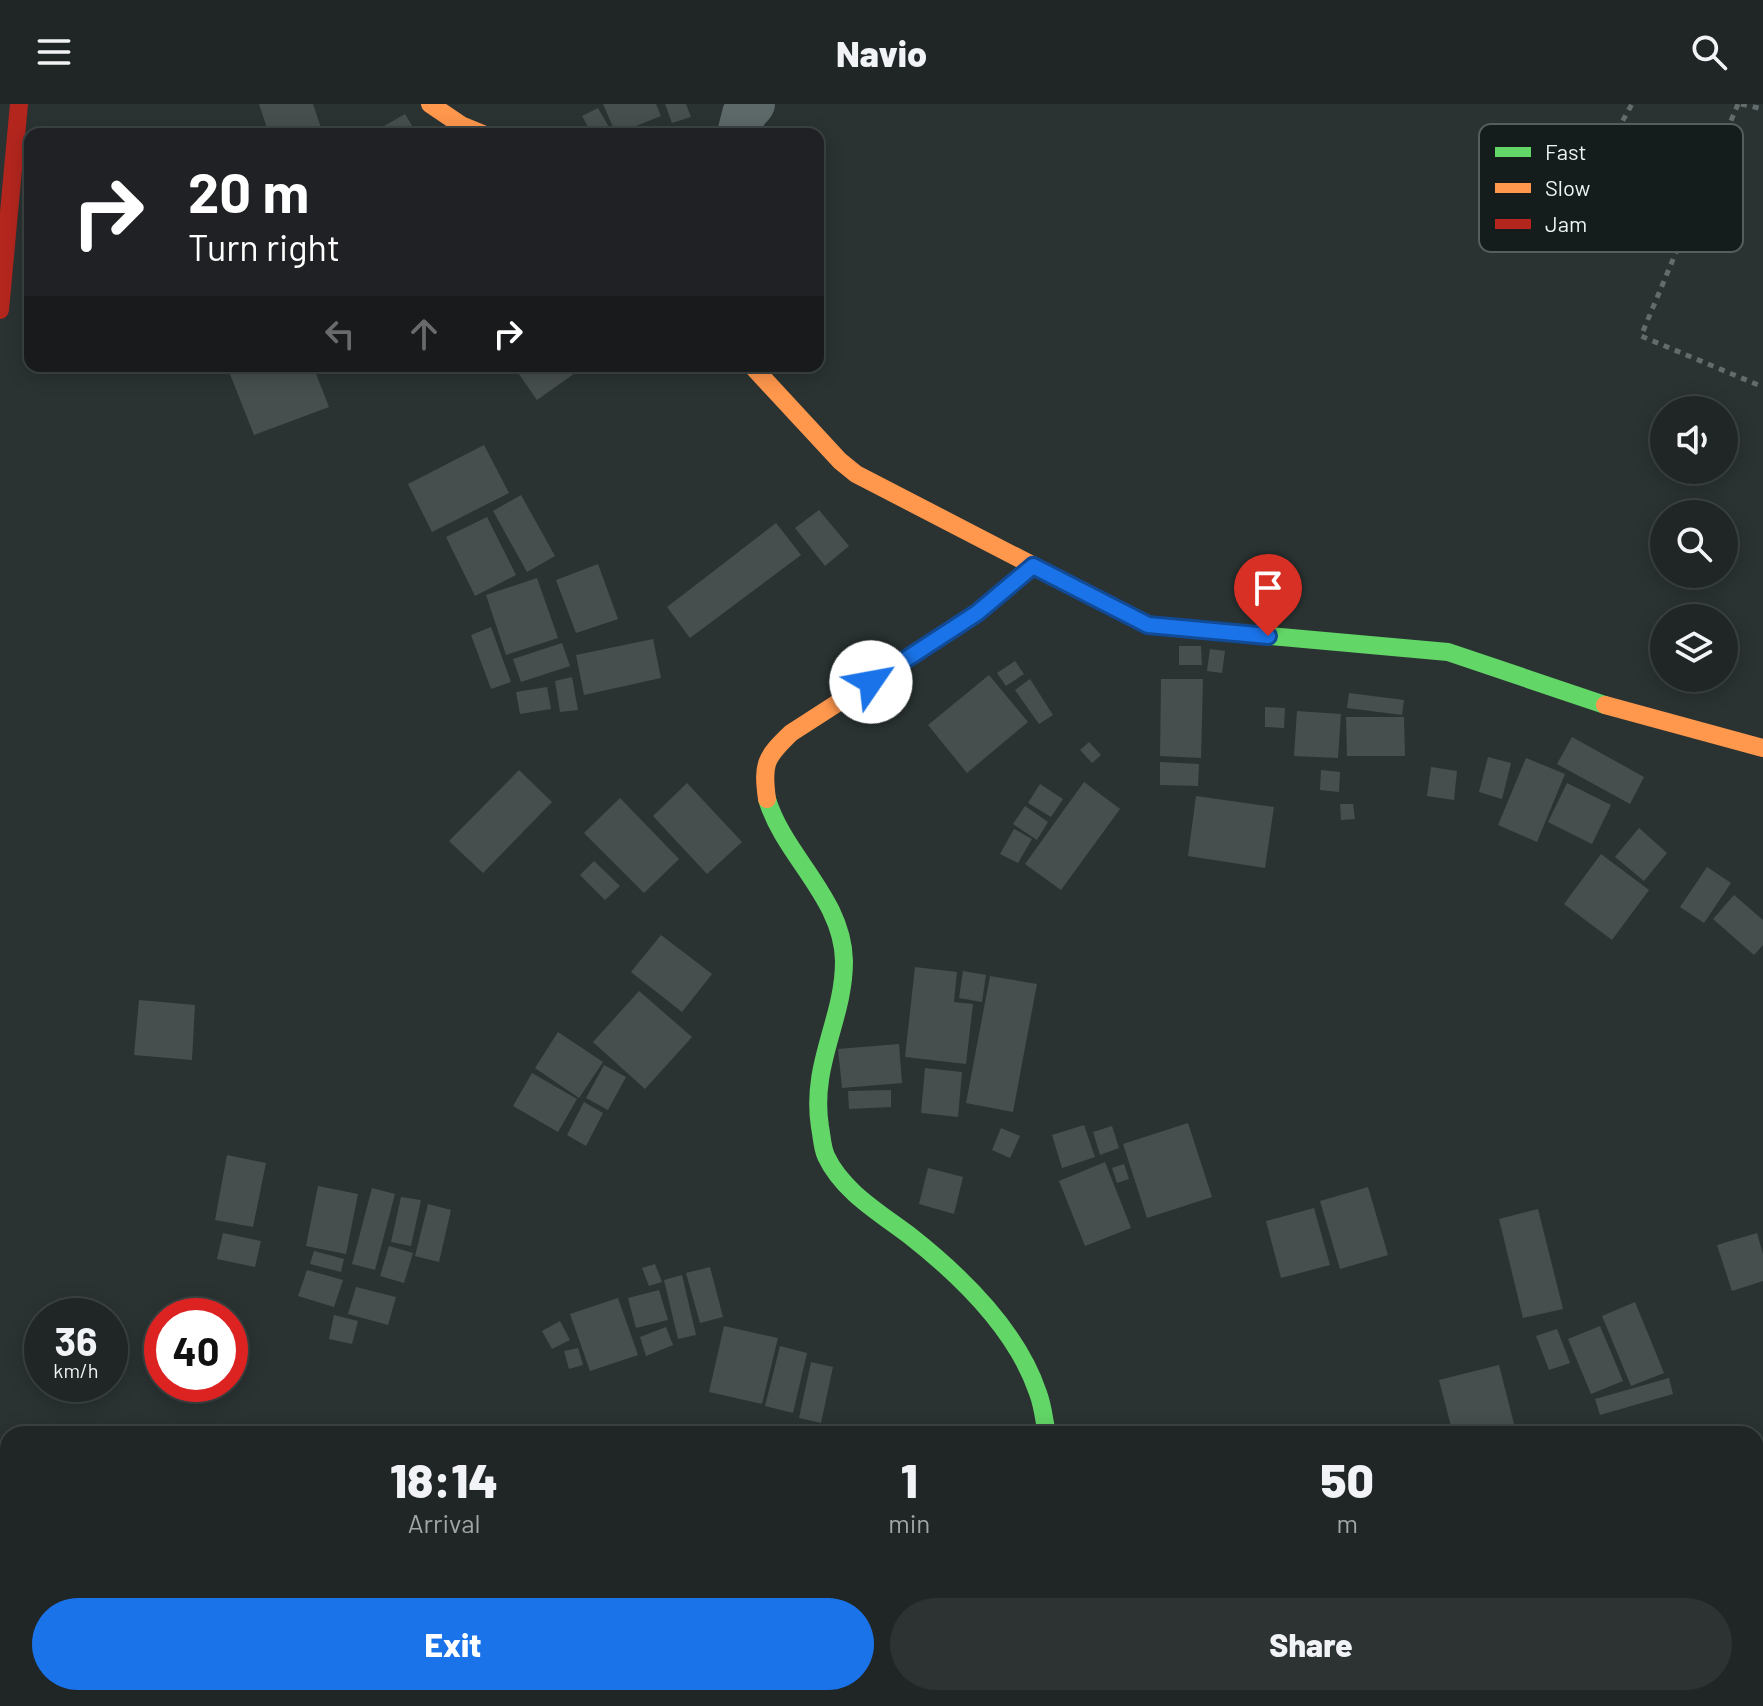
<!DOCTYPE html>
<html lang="en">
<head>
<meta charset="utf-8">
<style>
	body { margin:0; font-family:Barlow,sans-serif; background:#2d3232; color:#f1f3f6; height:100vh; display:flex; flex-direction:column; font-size:30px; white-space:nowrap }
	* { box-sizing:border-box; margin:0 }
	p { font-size:26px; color:#a2a5a7 }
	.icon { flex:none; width:44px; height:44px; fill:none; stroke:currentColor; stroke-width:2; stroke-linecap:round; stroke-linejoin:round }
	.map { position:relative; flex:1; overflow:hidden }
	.details { position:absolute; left:0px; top:1322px; width:1764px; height:280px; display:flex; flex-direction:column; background:#202626; border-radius:24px 24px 0 0; box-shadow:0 4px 20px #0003,0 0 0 2px #3d4343 }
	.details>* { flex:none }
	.banner { position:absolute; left:24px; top:24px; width:800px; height:244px; border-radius:16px; box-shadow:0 4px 20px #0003,0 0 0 2px #3d4343; background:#202124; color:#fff; overflow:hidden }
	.buttons { position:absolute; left:1650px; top:292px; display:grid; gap:16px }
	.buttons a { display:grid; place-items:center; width:88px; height:88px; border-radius:50%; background:#202626; box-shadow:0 4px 20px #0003,0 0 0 2px #3d4343; font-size:40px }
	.speed { position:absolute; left:24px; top:1194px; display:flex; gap:16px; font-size:40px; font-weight:700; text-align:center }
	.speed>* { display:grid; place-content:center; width:104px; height:104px; border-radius:50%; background:#202626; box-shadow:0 4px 20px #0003,0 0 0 2px #3d4343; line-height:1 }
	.speed small { font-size:20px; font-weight:400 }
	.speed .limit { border:12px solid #d22; background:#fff; color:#111 }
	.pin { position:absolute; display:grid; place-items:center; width:68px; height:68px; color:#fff; margin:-82px -34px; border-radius:50% 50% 50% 0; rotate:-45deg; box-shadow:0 0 8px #0007 }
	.pin .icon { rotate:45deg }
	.me { position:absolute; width:88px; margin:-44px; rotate:57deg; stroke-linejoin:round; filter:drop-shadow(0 0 6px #0008) }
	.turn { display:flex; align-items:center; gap:28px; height:168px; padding:0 32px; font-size:36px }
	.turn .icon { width:104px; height:104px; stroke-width:2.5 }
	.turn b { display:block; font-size:56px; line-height:68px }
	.lanes { display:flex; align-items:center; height:76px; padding:0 32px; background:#0003; justify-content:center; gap:40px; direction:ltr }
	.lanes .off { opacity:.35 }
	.eta { display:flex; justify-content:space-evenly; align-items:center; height:136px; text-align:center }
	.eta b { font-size:48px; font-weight:800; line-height:56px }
	.cta { display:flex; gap:16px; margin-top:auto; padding:16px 32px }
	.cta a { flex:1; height:92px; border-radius:48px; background:#1a73e8; color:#fff; font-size:32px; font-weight:800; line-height:92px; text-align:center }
	.cta a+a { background:#2d3232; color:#f1f3f6 }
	header { display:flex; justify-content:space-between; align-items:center; height:104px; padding:0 32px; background:#202626; font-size:36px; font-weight:800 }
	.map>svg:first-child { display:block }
	.building { fill:#474e4e }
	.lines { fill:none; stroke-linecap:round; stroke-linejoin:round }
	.path { stroke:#636c6c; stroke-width:5; stroke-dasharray:6 6; stroke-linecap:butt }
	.street { stroke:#5d6868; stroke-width:44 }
	.fast { stroke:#63d668; stroke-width:18 }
	.slow { stroke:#ff974d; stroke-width:18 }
	.jam { stroke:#b3261e; stroke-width:18 }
	.route-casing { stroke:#114b97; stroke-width:20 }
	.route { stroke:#1a73e8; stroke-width:14 }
	.key { fill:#151c1c; stroke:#555d5d; stroke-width:2 }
	.key-label { font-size:22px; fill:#ebf5f5 }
</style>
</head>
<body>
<header><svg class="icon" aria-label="menu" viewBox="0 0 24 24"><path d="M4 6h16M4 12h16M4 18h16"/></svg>Navio<svg class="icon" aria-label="search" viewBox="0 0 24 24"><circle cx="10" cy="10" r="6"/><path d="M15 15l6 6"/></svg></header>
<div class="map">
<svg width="1763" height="1602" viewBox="0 0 1763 1602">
	<rect width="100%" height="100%" fill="#2a3232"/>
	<!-- building -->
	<g class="building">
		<path d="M259 0H313L323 30H269Z"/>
		<path d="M603 0H656L661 12 616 30Z"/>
		<path d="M665 0H686L691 13 672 19Z"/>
		<path d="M598 4 613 30H592L582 12Z"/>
		<path d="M405 10 417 30H370Z"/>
		<path d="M236 262H313L329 303 254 331 228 265Z"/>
		<path d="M516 262H585L537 296 514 263Z"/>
		<path d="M484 341 509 389 432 428 408 380Z"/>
		<path d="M521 391 555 452 527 468 493 407Z"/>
		<path d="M819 406 849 442 825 462 795 424Z"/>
		<path d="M487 413 516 471 475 492 446 433Z"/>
		<path d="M776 419 801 451 690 534 667 503Z"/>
		<path d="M598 460 618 515 576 529 556 476Z"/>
		<path d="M537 474 558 534 506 551 486 491Z"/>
		<path d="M491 523 511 578 491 585 471 531Z"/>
		<path d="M653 535 661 574 584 591 576 551Z"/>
		<path d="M562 539 570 562 521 578 513 555Z"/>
		<path d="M1179 542H1201L1202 561H1179Z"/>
		<path d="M1210 545 1225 547 1222 569 1207 567Z"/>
		<path d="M1015 557 1024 570 1006 582 997 569Z"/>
		<path d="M989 571 1028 618 967 669 928 621Z"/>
		<path d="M572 573 578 606 560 608 555 577Z"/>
		<path d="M1030 575 1053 611 1039 620 1015 586Z"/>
		<path d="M1161 575H1203L1201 654 1160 652Z"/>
		<path d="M547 583 551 605 520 610 516 588Z"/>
		<path d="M1349 589 1404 596 1402 611 1347 604Z"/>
		<path d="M1265 603 1285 604 1284 624 1265 623Z"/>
		<path d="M1297 607 1341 610 1338 654 1294 652Z"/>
		<path d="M1346 613H1404L1405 652H1347Z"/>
		<path d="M1572 633 1644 673 1630 700 1557 660Z"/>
		<path d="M1089 638 1101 651 1092 659 1080 646Z"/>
		<path d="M1488 653 1511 659 1502 695 1479 688Z"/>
		<path d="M1526 654 1565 670 1537 738 1498 721Z"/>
		<path d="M1160 658 1199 660 1198 682 1160 681Z"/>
		<path d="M1431 663 1457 667 1454 696 1427 692Z"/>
		<path d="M519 666 552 698 483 769 449 737Z"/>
		<path d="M1321 666 1340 668 1339 688 1320 686Z"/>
		<path d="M1084 678 1120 705 1061 786 1025 760Z"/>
		<path d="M687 679 742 738 707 770 653 712Z"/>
		<path d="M1567 679 1611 701 1592 740 1548 718Z"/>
		<path d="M1040 680 1063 695 1051 713 1028 699Z"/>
		<path d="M1196 692 1274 703 1265 764 1188 752Z"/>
		<path d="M620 694 679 755 644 789 584 729Z"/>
		<path d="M1340 700H1353L1355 715 1341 716Z"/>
		<path d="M1025 702 1048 718 1037 736 1013 720Z"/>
		<path d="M1639 724 1667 749 1644 777 1615 753Z"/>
		<path d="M1014 725 1032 735 1018 759 1000 750Z"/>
		<path d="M1601 750 1649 786 1612 836 1564 800Z"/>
		<path d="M594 757 620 782 605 796 580 771Z"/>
		<path d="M1707 763 1731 779 1704 819 1680 803Z"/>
		<path d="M1734 791 1763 816V841L1754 851 1713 815Z"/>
		<path d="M661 831 712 870 682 908 631 868Z"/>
		<path d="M915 863 957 868 954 898 973 900 966 960 905 953Z"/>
		<path d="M963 867 986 871 982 898 959 894Z"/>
		<path d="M990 872 1037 880 1013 1008 966 999Z"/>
		<path d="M639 887 692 933 645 985 593 938Z"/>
		<path d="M139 896 195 901 192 956 134 951Z"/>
		<path d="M558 928 603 958 579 994 535 964Z"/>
		<path d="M899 940 902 979 842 984 838 945Z"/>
		<path d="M604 961 626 973 608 1006 586 994Z"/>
		<path d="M925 964 962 968 958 1013 921 1009Z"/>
		<path d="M532 969 577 995 558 1028 513 1002Z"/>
		<path d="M891 986V1003L849 1005 848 987Z"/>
		<path d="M584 998 603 1009 586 1042 567 1031Z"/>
		<path d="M1188 1019 1212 1093 1147 1114 1123 1040Z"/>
		<path d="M1084 1021 1095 1053 1062 1064 1052 1031Z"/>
		<path d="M1112 1022 1119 1044 1100 1051 1093 1028Z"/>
		<path d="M1001 1024 1020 1032 1010 1054 992 1046Z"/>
		<path d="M227 1051 266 1059 253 1123 215 1116Z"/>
		<path d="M1105 1058 1131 1124 1085 1142 1059 1077Z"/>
		<path d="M1124 1060 1129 1075 1117 1079 1112 1064Z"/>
		<path d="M928 1064 963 1073 954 1110 919 1100Z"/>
		<path d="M318 1082 358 1090 346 1150 306 1142Z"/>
		<path d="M1368 1083 1388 1151 1340 1165 1320 1097Z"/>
		<path d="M372 1084 395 1090 375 1166 352 1160Z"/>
		<path d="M401 1093 421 1096 411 1142 391 1138Z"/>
		<path d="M428 1100 451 1106 439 1158 415 1152Z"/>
		<path d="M1314 1104 1330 1161 1281 1174 1266 1117Z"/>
		<path d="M1538 1105 1563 1205 1523 1214 1499 1115Z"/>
		<path d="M223 1129 261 1137 255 1163 217 1155Z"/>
		<path d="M1757 1129 1763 1150V1177L1732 1187 1717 1141Z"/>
		<path d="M389 1142 413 1149 404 1179 380 1172Z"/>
		<path d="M314 1147 344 1155 341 1168 310 1160Z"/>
		<path d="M655 1160 662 1178 649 1182 642 1164Z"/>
		<path d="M710 1163 723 1213 700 1219 686 1169Z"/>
		<path d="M307 1166 343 1176 334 1203 298 1192Z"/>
		<path d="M682 1171 696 1231 678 1235 664 1176Z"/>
		<path d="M356 1183 396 1193 388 1221 348 1210Z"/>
		<path d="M659 1186 668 1216 636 1224 628 1194Z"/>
		<path d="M618 1194 638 1251 590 1267 570 1210Z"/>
		<path d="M1635 1198 1664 1269 1631 1282 1602 1212Z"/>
		<path d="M334 1211 358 1217 352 1240 329 1235Z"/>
		<path d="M560 1217 570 1236 552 1245 542 1227Z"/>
		<path d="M724 1222 778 1234 762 1300 709 1288Z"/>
		<path d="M1600 1222 1623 1277 1591 1290 1568 1235Z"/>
		<path d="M666 1223 673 1241 646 1252 640 1233Z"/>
		<path d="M1557 1225 1570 1259 1549 1266 1536 1232Z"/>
		<path d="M780 1242 807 1249 793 1309 765 1302Z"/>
		<path d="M578 1244 583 1261 569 1265 564 1247Z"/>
		<path d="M811 1258 833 1263 821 1319 799 1314Z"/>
		<path d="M1499 1261 1514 1320 1473 1330H1453L1439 1276Z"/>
		<path d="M1669 1274 1673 1290 1600 1311 1595 1295Z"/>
		<path d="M51 1320 81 1329V1330H49Z"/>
	</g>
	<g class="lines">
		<!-- path -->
		<g class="path">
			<path d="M1738 0 1641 232 1763 283"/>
			<path d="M1741 0 1763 5"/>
			<path d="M1562 120 1586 83 1632 0"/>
		</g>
		<!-- street -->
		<g class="street">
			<path d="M739 30 744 10 753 0"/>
			<path d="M0 1414 8 1416"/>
			<path d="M1756 1590 1763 1592"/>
		</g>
		<!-- fast -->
		<g class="fast">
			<path d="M1193 525 1448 548 1605 601"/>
			<path d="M767 695C784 752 843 794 844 857 844 916 810 960 820 1023 822 1033 822 1043 826 1052 842 1087 880 1109 909 1131 960 1171 1017 1226 1038 1289 1043 1302 1044 1316 1047 1330"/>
		</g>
		<!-- slow -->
		<g class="slow">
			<path d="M430 0 461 21 483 30"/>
			<path d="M752 262 840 357 856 370 1148 521 1193 525"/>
			<path d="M1605 601 1763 644"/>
			<path d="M767 695C762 659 766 653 791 629L977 509 1033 462"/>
		</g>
		<!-- jam -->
		<path class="jam" d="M0 206 19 0"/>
	</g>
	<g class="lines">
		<defs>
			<path id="route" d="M871 578 977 509 1033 462 1148 521 1268 532"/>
		</defs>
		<!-- route casing -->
		<use href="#route" class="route-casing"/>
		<!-- route -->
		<use href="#route" class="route"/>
	</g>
	<!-- legend -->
	<rect x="1479" y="20" width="264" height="128" rx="12" class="key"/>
	<rect x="1495" y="43" width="36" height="10" fill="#63d668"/>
	<rect x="1495" y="79" width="36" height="10" fill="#ff974d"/>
	<rect x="1495" y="115" width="36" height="10" fill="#b3261e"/>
	<g class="key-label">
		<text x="1545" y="56">Fast</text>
		<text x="1545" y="92">Slow</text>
		<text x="1545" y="128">Jam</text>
	</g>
</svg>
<div class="buttons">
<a><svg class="icon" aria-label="sound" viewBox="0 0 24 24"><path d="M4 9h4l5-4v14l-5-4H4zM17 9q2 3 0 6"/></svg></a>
<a><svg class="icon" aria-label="search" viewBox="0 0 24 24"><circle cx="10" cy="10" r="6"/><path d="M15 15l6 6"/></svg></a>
<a><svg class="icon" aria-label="layers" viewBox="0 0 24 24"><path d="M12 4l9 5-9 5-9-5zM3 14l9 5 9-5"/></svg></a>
</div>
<div class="speed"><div>36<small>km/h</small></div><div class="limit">40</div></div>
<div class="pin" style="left:1268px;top:532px;background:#d93025"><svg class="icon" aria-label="arrive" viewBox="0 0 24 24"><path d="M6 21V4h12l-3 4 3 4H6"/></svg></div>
<svg class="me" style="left:871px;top:578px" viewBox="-20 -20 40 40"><circle r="19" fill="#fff"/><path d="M0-13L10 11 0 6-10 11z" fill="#1a73e8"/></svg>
<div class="banner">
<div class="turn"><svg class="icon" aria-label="right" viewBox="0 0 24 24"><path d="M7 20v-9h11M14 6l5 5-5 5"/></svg><div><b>20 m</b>Turn right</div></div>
<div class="lanes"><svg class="icon off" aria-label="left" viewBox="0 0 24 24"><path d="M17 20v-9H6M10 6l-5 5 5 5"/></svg><svg class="icon off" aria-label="ahead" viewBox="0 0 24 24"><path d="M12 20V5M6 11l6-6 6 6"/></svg><svg class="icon" aria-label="right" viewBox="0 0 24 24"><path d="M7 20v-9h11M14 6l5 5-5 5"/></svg></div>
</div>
<section class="details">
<div class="eta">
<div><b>18:14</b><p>Arrival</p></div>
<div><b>1</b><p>min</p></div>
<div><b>50</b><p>m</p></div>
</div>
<div class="cta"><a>Exit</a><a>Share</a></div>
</section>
</div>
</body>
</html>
